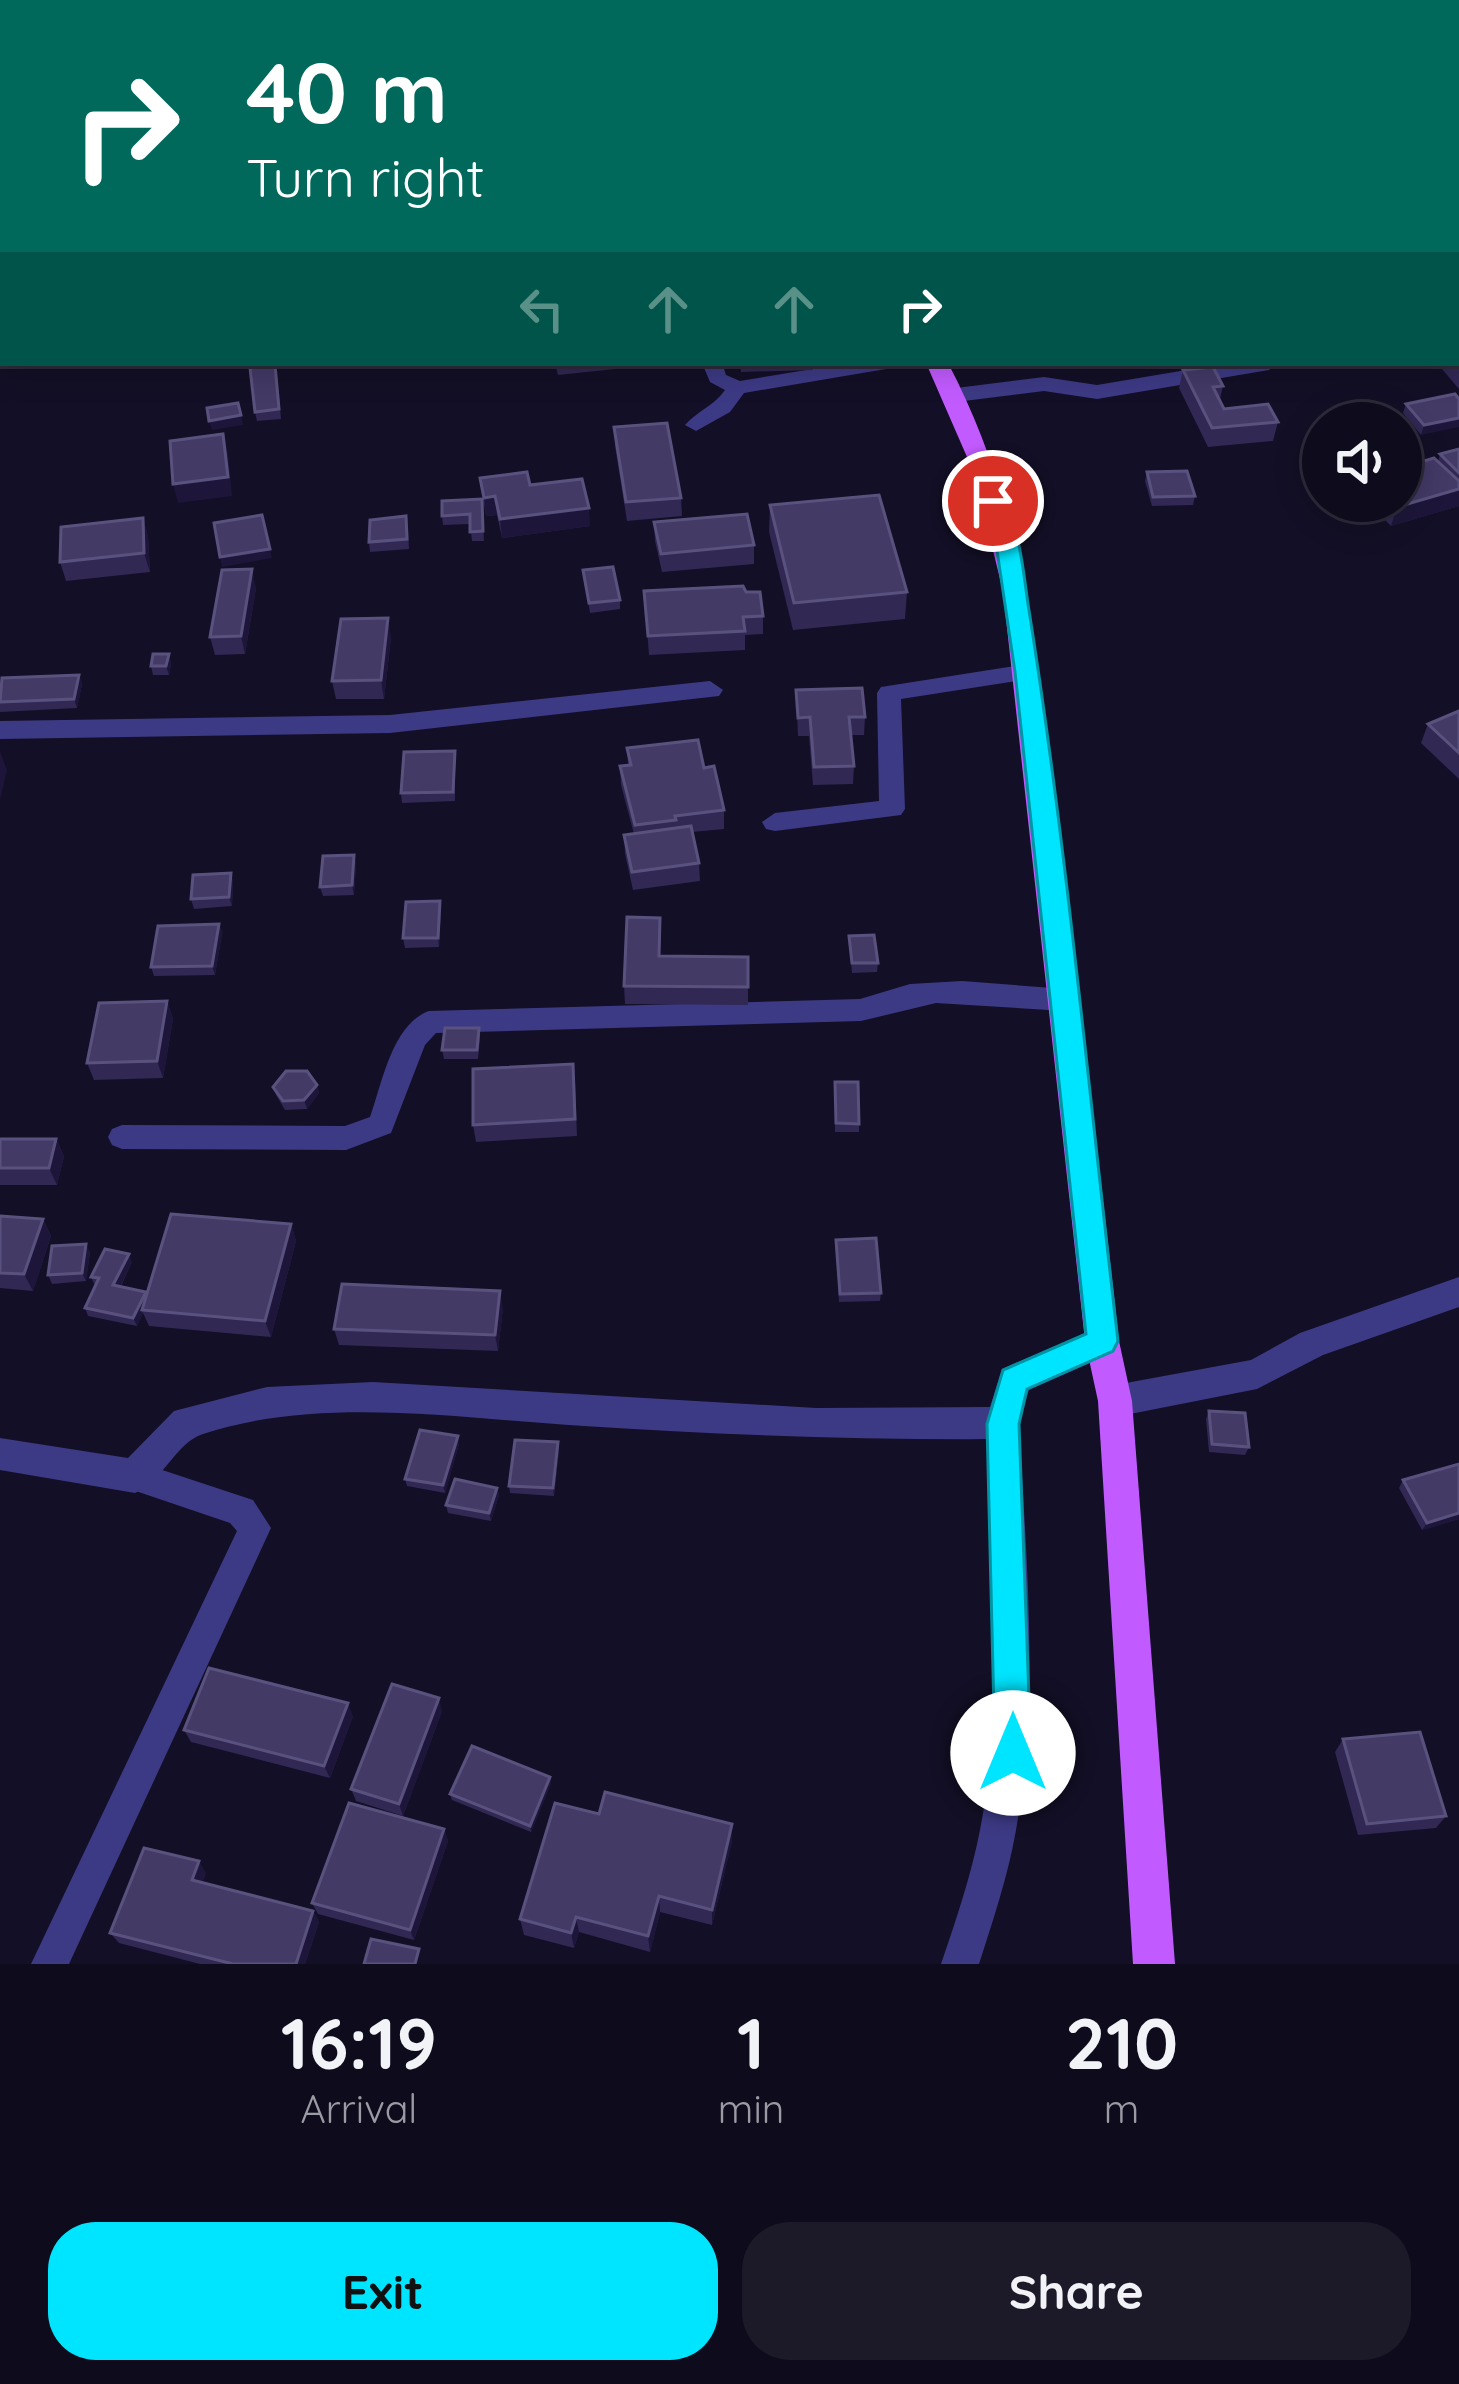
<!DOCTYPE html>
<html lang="en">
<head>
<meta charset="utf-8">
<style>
	body { margin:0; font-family:Quicksand,sans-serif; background:#1c1929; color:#f1f3f6; height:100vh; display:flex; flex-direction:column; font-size:45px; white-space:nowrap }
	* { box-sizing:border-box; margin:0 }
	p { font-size:39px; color:#9b9ba3 }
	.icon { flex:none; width:66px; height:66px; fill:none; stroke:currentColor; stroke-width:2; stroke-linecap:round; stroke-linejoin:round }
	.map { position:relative; height:1964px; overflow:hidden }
	.side { display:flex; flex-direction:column; background:#0e0b1c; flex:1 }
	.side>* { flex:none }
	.guide { position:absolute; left:0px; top:0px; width:1461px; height:366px; box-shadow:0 6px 30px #0003,0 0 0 3px #2e2b3b; background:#00695c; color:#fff; overflow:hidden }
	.buttons { position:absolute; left:1302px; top:402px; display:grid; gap:24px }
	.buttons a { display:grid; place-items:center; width:120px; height:120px; border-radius:50%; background:#0e0b1c; box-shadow:0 6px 30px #0003,0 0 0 3px #2e2b3b; font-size:60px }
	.pin { position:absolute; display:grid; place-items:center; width:102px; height:102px; color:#fff; margin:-51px; border:6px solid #fff; border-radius:50%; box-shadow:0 3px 12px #0007 }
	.me { position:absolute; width:132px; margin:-66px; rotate:0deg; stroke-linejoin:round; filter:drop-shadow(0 0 9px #0008) }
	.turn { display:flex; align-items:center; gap:42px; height:252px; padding:0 48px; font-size:54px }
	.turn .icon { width:156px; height:156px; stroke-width:2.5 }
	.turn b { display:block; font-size:84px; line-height:102px }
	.lanes { display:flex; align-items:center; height:114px; padding:0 48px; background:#0003; justify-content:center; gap:60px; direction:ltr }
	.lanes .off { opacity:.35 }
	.eta { display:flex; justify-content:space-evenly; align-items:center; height:204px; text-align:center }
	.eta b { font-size:72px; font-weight:800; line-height:84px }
	.primary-button { display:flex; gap:24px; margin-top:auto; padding:24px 48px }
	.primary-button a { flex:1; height:138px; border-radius:48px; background:#00e5ff; color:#111; font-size:48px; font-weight:800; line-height:138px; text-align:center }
	.primary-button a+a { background:#1c1929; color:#f1f3f6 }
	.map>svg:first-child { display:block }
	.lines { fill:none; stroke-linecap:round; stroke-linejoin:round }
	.lane { fill:#3d3a85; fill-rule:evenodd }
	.street { fill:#3d3a85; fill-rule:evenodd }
	.primary { fill:#c25bff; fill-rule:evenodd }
	.wall { fill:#312854 }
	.shaded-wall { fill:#1d163a }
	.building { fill:#433a66; stroke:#5a527e; stroke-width:3 }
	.route { fill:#00e5ff; stroke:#0095a6; stroke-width:3 }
</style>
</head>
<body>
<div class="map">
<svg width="1459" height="1964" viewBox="0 0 1459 1964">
	<rect width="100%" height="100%" fill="#130f26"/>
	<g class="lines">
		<!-- lane -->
		<g class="lane">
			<rect x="1458" y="100" width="1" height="10"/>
			<path d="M3 198V210L0 211V199Z"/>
			<rect x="0" y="293" width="3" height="12"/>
			<path d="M702 363H722L726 375 740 381 849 363H896L886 369 744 393 730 412 696 431 685 425C697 411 714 406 725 390L710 382Z"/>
			<path d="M1027 664 1039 672 1035 678 901 699 905 809 901 815 775 831 766 829 762 822 775 813 879 801 877 693 881 687Z"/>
			<path d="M962 981 1065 989 1075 992 1079 1000 1075 1008 1065 1011 936 1003 861 1021 436 1033 425 1045 391 1133 346 1150 122 1149 112 1145 108 1137 112 1129 122 1125 345 1126 370 1117C382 1084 392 1024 429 1011L860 999 910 984Z"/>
			<path d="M1003 1409 1014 1413 1019 1423C1026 1558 1040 1696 1016 1830 1008 1876 993 1920 979 1964H941C956 1920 971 1876 980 1830 1006 1697 993 1558 987 1423L992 1413Z"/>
			<path d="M135 1461 253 1500 271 1528 69 1964H31L237 1531 230 1523 124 1487 119 1476 124 1465Z"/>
		</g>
		<!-- street -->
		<g class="street">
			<path d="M1459 312V326L1458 327V313Z"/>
			<path d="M1228 363H1280L1269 370 1097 399 1044 391 956 402 944 395 956 388 1044 377 1097 385Z"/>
			<path d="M710 681 723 690 719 696 390 733 0 739V721L390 715Z"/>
			<path d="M1459 1277V1307L1323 1355 1257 1389 1115 1417 1103 1412 1098 1401 1103 1390 1115 1385 1251 1360 1300 1333Z"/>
			<path d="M1102 1326 1114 1330 1119 1341 1114 1352 1029 1390 1015 1434 1003 1439C863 1440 724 1435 584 1426 461 1419 322 1395 203 1434 175 1443 163 1482 135 1493L0 1470V1438L128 1458 174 1411 267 1387 373 1382 816 1408 990 1407 1002 1369Z"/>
		</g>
		<!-- primary -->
		<g class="primary">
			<path d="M696 0H714L716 3H698Z"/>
			<path d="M926 363H948C1026 511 1039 668 1059 832 1080 1001 1100 1171 1119 1341L1132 1401 1175 1964H1133L1098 1401 1085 1341 1003 591 974 473Z"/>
		</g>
	</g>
	<!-- wall -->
	<g class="wall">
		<path d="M1326 0H1389L1374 3H1362L1359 1V3H1330Z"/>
		<path d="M1459 339V389L1437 363H1458Z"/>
		<path d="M555 363H615V369L558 375Z"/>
		<path d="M740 363H813V370L741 372Z"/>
		<path d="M1183 370 1223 386 1220 399 1224 409 1278 422 1273 441 1208 447 1179 388Z"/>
		<path d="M277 374 281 419 257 421 255 412Z"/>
		<path d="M1455 394 1421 435 1403 413 1406 404Z"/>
		<path d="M614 427 681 498 682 516 627 521 615 446Z"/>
		<path d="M1459 449V506L1391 526 1366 501H1401L1438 462 1440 454Z"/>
		<path d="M1147 472 1195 496 1193 505 1152 506 1145 481Z"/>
		<path d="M480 478 530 485 590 526 502 538 497 515 486 516Z"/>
		<path d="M482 499 484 541H472L470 524 443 525 442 516Z"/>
		<path d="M770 505 907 592 905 619 793 630 769 532Z"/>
		<path d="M143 518 148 537 150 572 66 581 60 562Z"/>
		<path d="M654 522 754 545V564L662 572 655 541Z"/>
		<path d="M408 526 409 549 370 552 369 542Z"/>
		<path d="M583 570 620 600V609L590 613Z"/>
		<path d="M256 588 245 654 215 655 210 637Z"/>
		<path d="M644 591 746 592 763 616V634L745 635V650L649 655Z"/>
		<path d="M391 637 384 699H336L332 681Z"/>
		<path d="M169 654 171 664 169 675H153L151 666Z"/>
		<path d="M79 675 82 684 77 708 0 712V686Z"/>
		<path d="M796 690 865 717 864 735H851L854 766 853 784 813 785 809 736H798Z"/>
		<path d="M1459 711V779L1421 743 1428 724Z"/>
		<path d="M627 748 704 768 724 810V829L692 832 699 863 700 881 633 890 625 854 624 835 634 834 621 785 620 766 628 765Z"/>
		<path d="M455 751V801L402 803 401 793Z"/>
		<path d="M354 855 356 864 354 895 323 896 320 887Z"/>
		<path d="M231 873 233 882 232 906 194 909 191 899Z"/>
		<path d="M440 901 441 910 439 947 405 948 403 938Z"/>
		<path d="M219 924 222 933 215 975 154 976 151 967Z"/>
		<path d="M661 936 660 956 748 957V1005L625 1004 624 986Z"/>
		<path d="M849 936 878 963 877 972 852 973Z"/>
		<path d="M167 1001 173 1019 163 1078 94 1080 87 1063Z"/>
		<path d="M479 1028 480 1037 478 1059H444L442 1050Z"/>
		<path d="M575 1082 577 1136 476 1142 473 1125Z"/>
		<path d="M835 1082 859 1124V1132H835Z"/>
		<path d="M317 1085 319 1093 307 1109 285 1110 276 1095 273 1087Z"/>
		<path d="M0 1139H56L64 1156 57 1185H0Z"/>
		<path d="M0 1216 43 1219 51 1236 33 1291 0 1288Z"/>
		<path d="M291 1224 296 1241 271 1337 149 1326 143 1313 137 1326 88 1316 85 1308 95 1286 91 1277 132 1262 121 1286 146 1292Z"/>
		<path d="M836 1240 881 1293 880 1301 839 1302Z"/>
		<path d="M90 1252 86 1281 52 1284 48 1275Z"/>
		<path d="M503 1308 498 1351 339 1345 334 1329Z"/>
		<path d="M1209 1411 1249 1447 1245 1455 1209 1452 1206 1419Z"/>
		<path d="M558 1442 559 1450 554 1496 510 1493 509 1486Z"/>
		<path d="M459 1444 445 1493 407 1486 405 1479Z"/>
		<path d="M1403 1480 1459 1519 1422 1530 1399 1488Z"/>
		<path d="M497 1488 499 1495 491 1521 448 1513 446 1505Z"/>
		<path d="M442 1711 403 1816 356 1801 351 1789Z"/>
		<path d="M353 1716 330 1778 191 1742 184 1730Z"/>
		<path d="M1343 1739 1446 1816 1436 1828 1358 1835 1335 1752Z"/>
		<path d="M550 1777 551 1783 531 1832 452 1800 450 1794Z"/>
		<path d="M599 1814 732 1841 712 1925 660 1912 650 1952 579 1932 574 1948 524 1935 520 1919Z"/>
		<path d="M444 1829 448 1841 414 1940 318 1914 312 1903Z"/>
		<path d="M206 1873 202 1883 313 1911 319 1922 305 1964H200L119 1943 110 1933Z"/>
	</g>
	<!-- shaded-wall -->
	<g class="shaded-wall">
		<path d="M1340 0H1359V3H1339Z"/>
		<path d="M1365 0H1389L1365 3Z"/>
		<path d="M241 415 243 425 212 430 209 421Z"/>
		<path d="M1459 418V427L1421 435 1424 425Z"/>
		<path d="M223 434 228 453 232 496 178 503 173 484Z"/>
		<path d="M1459 489V506L1391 526 1397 507Z"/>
		<path d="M495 496 497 515 486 516 484 498Z"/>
		<path d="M589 508 590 526 502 538 500 519Z"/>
		<path d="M143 518 148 537 150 572 144 553Z"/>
		<path d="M270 549 272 558 222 567 220 557Z"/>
		<path d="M252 569 256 588 245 654 241 636Z"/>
		<path d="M388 618 391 637 384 699 381 680Z"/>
		<path d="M169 654 171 664 169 675 166 666Z"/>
		<path d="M79 675 82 684 77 708 74 699Z"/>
		<path d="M0 751 7 770 0 800Z"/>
		<path d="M354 855 356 864 354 895 352 885Z"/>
		<path d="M231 873 233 882 232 906 229 897Z"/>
		<path d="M440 901 441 910 439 947 438 938Z"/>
		<path d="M219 924 222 933 215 975 212 966Z"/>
		<path d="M167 1001 173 1019 163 1078 157 1061Z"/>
		<path d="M317 1085 319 1093 307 1109 304 1100Z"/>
		<path d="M56 1139 64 1156 57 1185 49 1168Z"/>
		<path d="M43 1219 51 1236 33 1291 24 1274Z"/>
		<path d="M291 1224 296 1241 271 1337 265 1321Z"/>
		<path d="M86 1244 90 1252 86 1281 82 1273Z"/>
		<path d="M129 1254 132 1262 117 1293 113 1285Z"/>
		<path d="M500 1291 503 1308 498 1351 495 1335Z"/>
		<path d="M146 1292 149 1300 142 1310 143 1313 137 1326 133 1318Z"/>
		<path d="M458 1436 459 1444 445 1493 443 1485Z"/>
		<path d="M558 1442 559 1450 554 1496 553 1488Z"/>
		<path d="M497 1488 499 1495 491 1521 489 1513Z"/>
		<path d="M1459 1513V1519L1422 1530 1427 1523Z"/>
		<path d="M439 1698 442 1711 403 1816 399 1804Z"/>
		<path d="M348 1703 353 1716 330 1778 324 1766Z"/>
		<path d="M550 1777 551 1783 531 1832 530 1826Z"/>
		<path d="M732 1824V1841L712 1925V1910Z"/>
		<path d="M444 1829 448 1841 414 1940 410 1930Z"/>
		<path d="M199 1861 206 1873 199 1891 192 1880Z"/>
		<path d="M659 1896 660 1912 650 1952 648 1936Z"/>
		<path d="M313 1911 319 1922 305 1964H296Z"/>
		<path d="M576 1917 579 1932 574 1948 571 1933Z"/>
	</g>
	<!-- building -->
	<g class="building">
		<path d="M29 0H58V2L30 3Z"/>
		<path d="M348 0H406L408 3H349Z"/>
		<path d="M1052 0 1054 3H1010L1008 1Z"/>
		<path d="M1458 126 1459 127 1458 175Z"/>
		<path d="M275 365 279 409 255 412 250 368Z"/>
		<path d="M1213 367 1223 386 1213 387 1224 409 1268 404 1278 422 1212 428 1183 370Z"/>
		<path d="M1455 394 1459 399V418L1424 425 1406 404Z"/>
		<path d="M238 403 241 415 209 421 207 408Z"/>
		<path d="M667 423 681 498 626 502 614 427Z"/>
		<path d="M223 434 228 477 173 484 170 441Z"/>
		<path d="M1459 449V473L1440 454Z"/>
		<path d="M1434 458 1459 481V489L1397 507 1390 501H1401V468Z"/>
		<path d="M1187 471 1195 496 1153 497 1147 472Z"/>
		<path d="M527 472 530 485 582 479 589 508 500 519 495 496 484 498 480 478Z"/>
		<path d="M879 495 907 592 794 603 770 505Z"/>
		<path d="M482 499 483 531 470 532V514L442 516V501Z"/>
		<path d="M747 514 754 545 661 554 654 522Z"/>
		<path d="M262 515 270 549 220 557 214 523Z"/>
		<path d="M406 516 407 539 369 542 370 520Z"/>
		<path d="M143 518 144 553 60 562 61 527Z"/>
		<path d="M613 567 620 600 589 603 583 570Z"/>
		<path d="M252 569 241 636 210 637 222 570Z"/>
		<path d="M743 586 746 592H760L763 616 743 617 745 631 648 636 644 591Z"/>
		<path d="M388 618 381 680 332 681 341 619Z"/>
		<path d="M153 654H169L166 666H151Z"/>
		<path d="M79 675 74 699 0 702 2 678Z"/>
		<path d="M862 688 865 717H849L854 766 814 767 810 717 798 718 796 690Z"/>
		<path d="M1459 711V753L1428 724Z"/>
		<path d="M698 740 704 768 714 766 724 810 675 816 676 820 635 825 620 766 631 765 627 748Z"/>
		<path d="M455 751 453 792 401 793 404 752Z"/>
		<path d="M691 826 699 863 632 872 624 835Z"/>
		<path d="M354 855 352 885 320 887 323 856Z"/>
		<path d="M231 873 229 897 191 899 193 875Z"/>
		<path d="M440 901 438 938H403L406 902Z"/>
		<path d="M627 917 660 918 659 956 748 957V987L624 986Z"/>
		<path d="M219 924 212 966 151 967 158 926Z"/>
		<path d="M874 935 878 963H852L849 936Z"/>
		<path d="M167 1001 157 1061 87 1063 99 1003Z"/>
		<path d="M445 1028H479L477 1050H442Z"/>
		<path d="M573 1064 575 1119 473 1125V1069Z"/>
		<path d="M286 1071H307L317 1085 304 1100 283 1101 273 1087Z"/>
		<path d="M835 1082H858L859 1124 836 1123Z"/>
		<path d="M0 1139H56L49 1168H0Z"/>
		<path d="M171 1214 291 1224 265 1321 142 1310Z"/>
		<path d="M0 1216 43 1219 24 1274 0 1273Z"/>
		<path d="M876 1238 881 1293 840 1294 836 1240Z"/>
		<path d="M86 1244 82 1273 48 1275 52 1246Z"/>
		<path d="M105 1249 129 1254 113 1285 146 1292 133 1318 85 1308 99 1278 91 1277Z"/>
		<path d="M342 1284 500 1291 495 1335 334 1329Z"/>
		<path d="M1209 1411 1245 1413 1249 1447 1212 1444Z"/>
		<path d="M420 1430 458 1436 443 1485 405 1479Z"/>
		<path d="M515 1440 558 1442 553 1488 509 1486Z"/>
		<path d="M1459 1464V1513L1427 1523 1403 1480Z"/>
		<path d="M455 1479 497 1488 489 1513 446 1505Z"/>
		<path d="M209 1668 348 1703 324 1766 184 1730Z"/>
		<path d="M392 1684 439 1698 399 1804 351 1789Z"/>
		<path d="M1420 1732 1446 1816 1367 1824 1343 1739Z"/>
		<path d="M472 1746 550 1777 530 1826 450 1794Z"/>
		<path d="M605 1792 732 1824 712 1910 659 1896 648 1936 576 1917 571 1933 520 1919 555 1803 599 1814Z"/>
		<path d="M349 1803 444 1829 410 1930 312 1903Z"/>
		<path d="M144 1848 199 1861 192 1880 313 1911 296 1964H233L110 1933Z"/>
		<path d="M371 1939 419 1949 415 1964H364Z"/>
	</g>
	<!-- route -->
	<path class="route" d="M993 494C1018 503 1024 578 1028 604 1067 848 1089 1096 1118 1341L1113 1351 1027 1389 1019 1424 1031 1753 1025 1765 1013 1771 1000 1765 995 1753 987 1424 1003 1370 1086 1334 1015 672 995 537 982 501Z"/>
</svg>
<div class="buttons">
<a><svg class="icon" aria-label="sound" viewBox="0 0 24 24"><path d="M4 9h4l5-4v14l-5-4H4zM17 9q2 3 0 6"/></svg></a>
</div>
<div class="pin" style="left:993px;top:501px;background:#d93025"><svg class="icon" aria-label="arrive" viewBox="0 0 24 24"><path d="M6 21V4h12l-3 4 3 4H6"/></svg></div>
<svg class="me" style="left:1013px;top:1753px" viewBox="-20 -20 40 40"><circle r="19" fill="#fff"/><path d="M0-13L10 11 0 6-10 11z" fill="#00e5ff"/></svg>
<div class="guide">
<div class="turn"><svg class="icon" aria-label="right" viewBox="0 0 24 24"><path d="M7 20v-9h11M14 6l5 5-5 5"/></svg><div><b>40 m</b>Turn right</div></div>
<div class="lanes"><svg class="icon off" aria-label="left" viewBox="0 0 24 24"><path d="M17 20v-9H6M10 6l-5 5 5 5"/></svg><svg class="icon off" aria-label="ahead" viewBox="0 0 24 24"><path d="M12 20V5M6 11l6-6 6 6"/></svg><svg class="icon off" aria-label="ahead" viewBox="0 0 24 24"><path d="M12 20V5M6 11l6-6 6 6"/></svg><svg class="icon" aria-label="right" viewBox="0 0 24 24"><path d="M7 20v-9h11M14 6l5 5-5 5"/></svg></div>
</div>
</div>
<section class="side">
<div class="eta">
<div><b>16:19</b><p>Arrival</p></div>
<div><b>1</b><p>min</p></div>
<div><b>210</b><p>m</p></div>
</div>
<div class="primary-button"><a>Exit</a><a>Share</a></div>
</section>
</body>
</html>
